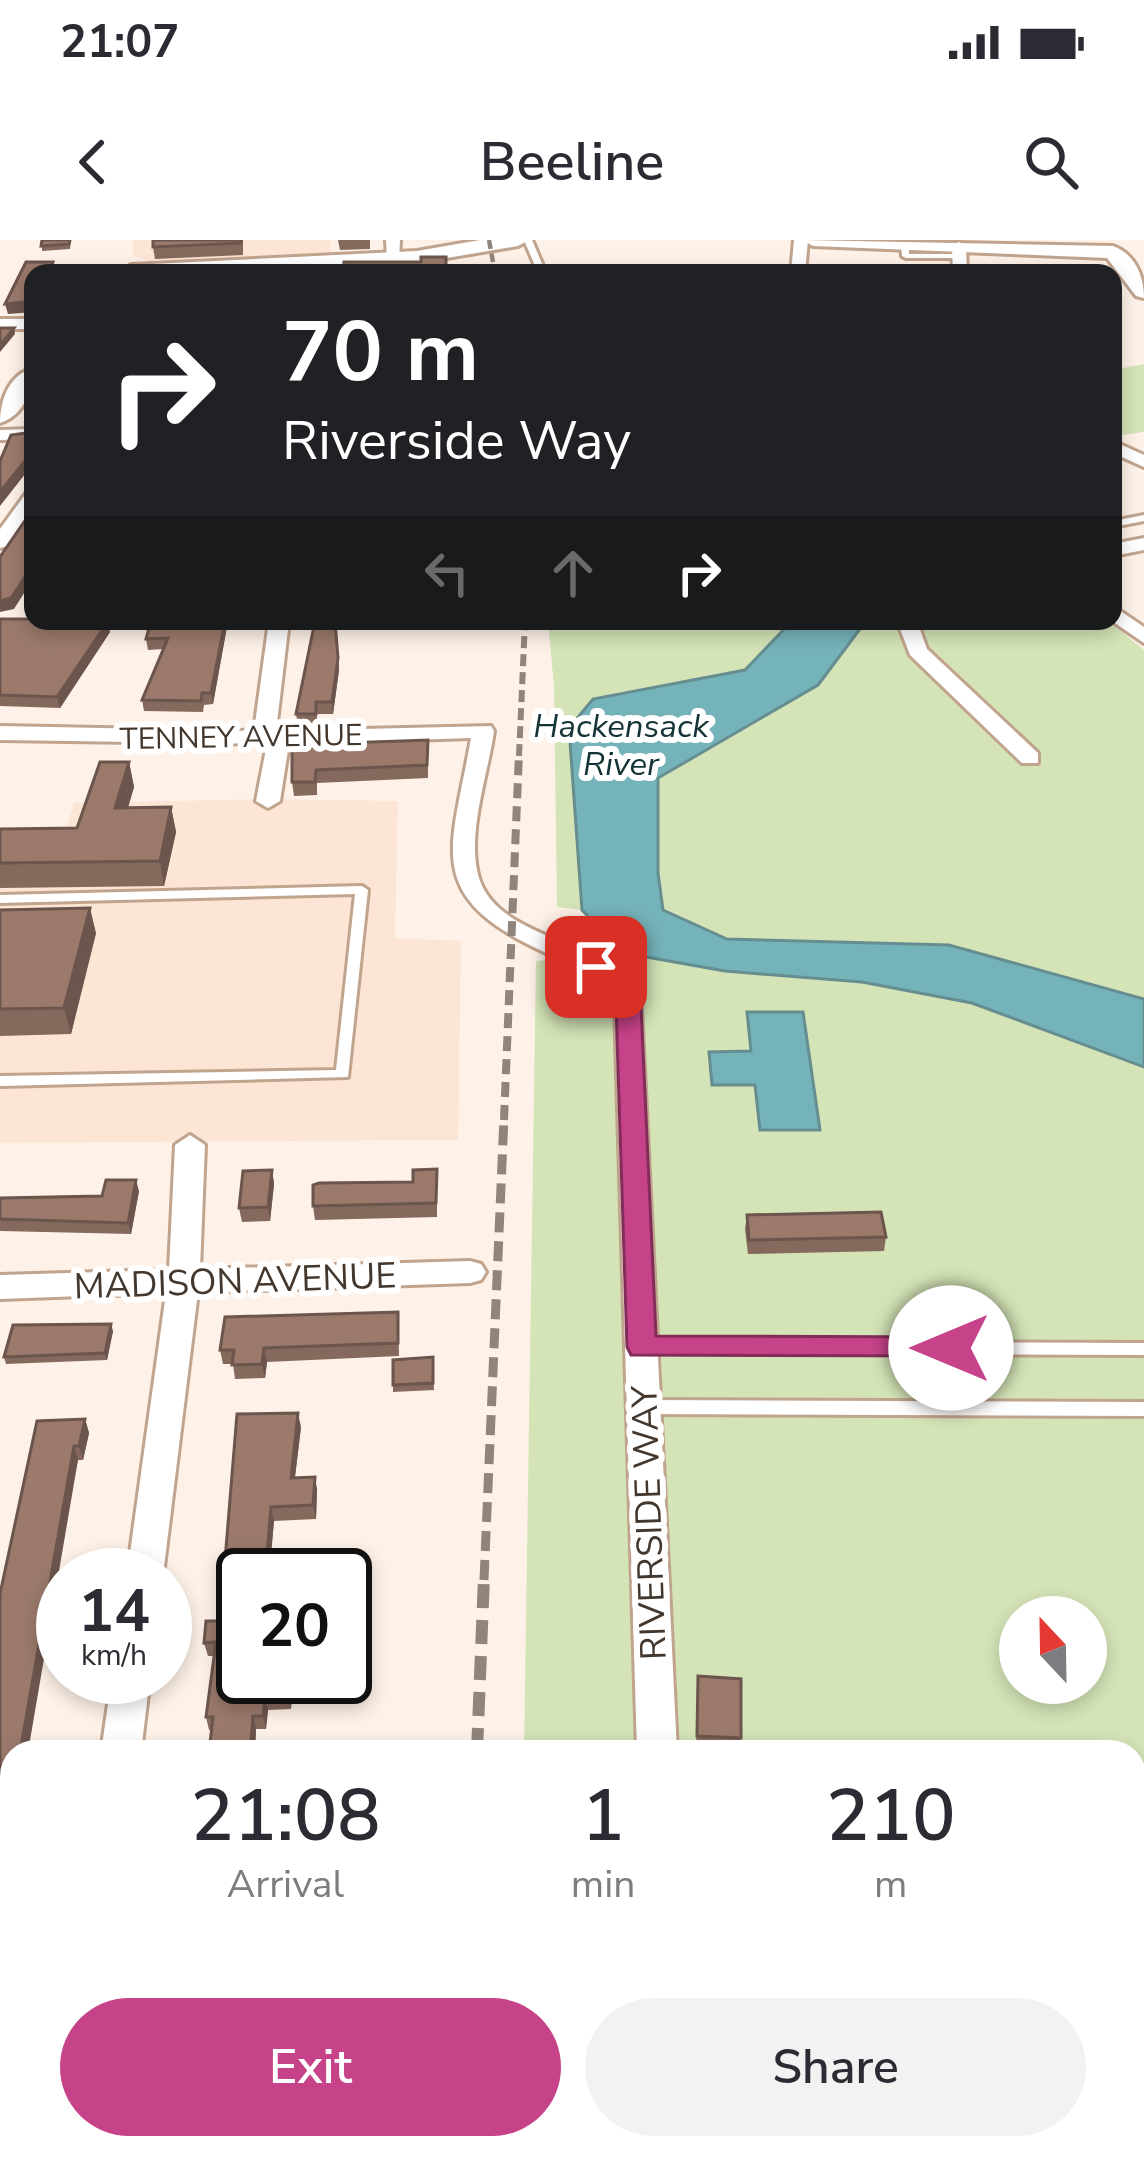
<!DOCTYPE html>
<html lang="en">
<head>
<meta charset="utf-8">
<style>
	body { margin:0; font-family:"Nunito Sans",sans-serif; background:#f2f2f3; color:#2b2b33; height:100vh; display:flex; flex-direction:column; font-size:45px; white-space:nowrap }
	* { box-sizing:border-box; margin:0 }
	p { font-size:39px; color:#7c7c81 }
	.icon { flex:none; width:66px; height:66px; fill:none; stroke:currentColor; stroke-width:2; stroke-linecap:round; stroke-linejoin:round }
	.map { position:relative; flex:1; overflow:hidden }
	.details { position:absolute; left:0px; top:1500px; width:1146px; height:420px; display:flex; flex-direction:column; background:#fff; border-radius:36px 36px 0 0; box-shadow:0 6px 18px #0003 }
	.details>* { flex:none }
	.banner { position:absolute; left:24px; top:24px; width:1098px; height:366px; border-radius:24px; box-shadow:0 6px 18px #0003; background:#202124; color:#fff; overflow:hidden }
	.needle { width:78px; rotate:338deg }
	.controls { position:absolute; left:999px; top:1356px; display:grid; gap:24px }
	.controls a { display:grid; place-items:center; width:108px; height:108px; border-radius:50%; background:#fff; box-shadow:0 6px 18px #0003; font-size:60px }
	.speed { position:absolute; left:36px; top:1308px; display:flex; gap:24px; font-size:60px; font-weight:700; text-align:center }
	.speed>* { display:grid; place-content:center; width:156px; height:156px; border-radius:50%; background:#fff; box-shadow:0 6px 18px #0003; line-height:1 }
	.speed small { font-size:30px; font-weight:400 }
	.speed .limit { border:6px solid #111; border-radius:18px; background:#fff; color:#111 }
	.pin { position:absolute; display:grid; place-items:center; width:102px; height:102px; color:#fff; margin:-51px; border-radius:24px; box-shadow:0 6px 18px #0006 }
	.me { position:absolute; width:132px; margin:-66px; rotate:270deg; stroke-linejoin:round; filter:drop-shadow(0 0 9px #0008) }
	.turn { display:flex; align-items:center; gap:42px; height:252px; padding:0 60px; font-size:54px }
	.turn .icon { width:156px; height:156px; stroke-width:2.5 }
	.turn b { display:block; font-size:84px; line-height:102px }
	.lanes { display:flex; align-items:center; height:114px; padding:0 60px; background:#0003; justify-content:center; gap:60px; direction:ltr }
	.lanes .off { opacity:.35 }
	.eta { display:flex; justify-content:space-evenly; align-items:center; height:204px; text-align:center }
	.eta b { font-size:72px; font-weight:600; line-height:84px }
	.action { display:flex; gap:24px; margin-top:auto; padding:24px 60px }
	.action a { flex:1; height:138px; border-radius:72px; background:#c74389; color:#fff; font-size:48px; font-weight:600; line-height:138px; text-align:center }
	.action a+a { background:#f2f2f3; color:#2b2b33 }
	.status { display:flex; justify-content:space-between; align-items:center; height:84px; padding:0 60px; background:#fff; direction:ltr }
	.status svg { height:33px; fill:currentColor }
	header { display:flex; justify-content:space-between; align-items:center; height:156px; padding:0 60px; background:#fff; font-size:54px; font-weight:600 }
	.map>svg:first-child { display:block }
	.built { fill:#fce5d4 }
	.green { fill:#d4e4b7; fill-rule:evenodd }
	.water { fill:#75b3ba; stroke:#668e90; stroke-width:3 }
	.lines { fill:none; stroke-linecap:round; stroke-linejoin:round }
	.lane-casing { stroke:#c1a48e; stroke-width:6 }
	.street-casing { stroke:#c1a48e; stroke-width:6 }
	.primary-casing { stroke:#c1a48e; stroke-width:6 }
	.lane { fill:#fff; fill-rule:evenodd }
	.street { fill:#fff; fill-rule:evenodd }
	.primary { fill:#fff; fill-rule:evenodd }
	.rail-far4 { stroke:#91857b; stroke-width:4.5; stroke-dasharray:9 4.5; stroke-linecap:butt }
	.rail-far3 { stroke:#91857b; stroke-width:6; stroke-dasharray:12 6; stroke-linecap:butt }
	.rail-far2 { stroke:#91857b; stroke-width:8; stroke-dasharray:15 8; stroke-linecap:butt }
	.rail-far1 { stroke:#91857b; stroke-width:9; stroke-dasharray:20 9; stroke-linecap:butt }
	.rail { stroke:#91857b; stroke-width:12; stroke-dasharray:24 12; stroke-linecap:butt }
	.wall { fill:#85695d }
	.shaded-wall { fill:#6c554c }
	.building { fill:#9b7a6c; stroke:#6c554c; stroke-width:3 }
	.route { fill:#c74389; stroke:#812c59; stroke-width:3 }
	.labels { text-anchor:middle; stroke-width:12; stroke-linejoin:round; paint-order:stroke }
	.far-street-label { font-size:30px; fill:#44382e; stroke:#fff }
	.far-water-label { font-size:33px; font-style:italic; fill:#133337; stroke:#fff }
	.street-label { font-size:36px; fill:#44382e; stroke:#fff }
</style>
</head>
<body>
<div class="status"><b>21:07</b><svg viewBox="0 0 49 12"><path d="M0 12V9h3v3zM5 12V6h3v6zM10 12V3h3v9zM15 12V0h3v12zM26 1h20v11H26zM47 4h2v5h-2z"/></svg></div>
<header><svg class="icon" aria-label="back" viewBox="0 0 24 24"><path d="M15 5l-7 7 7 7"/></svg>Beeline<svg class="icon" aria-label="search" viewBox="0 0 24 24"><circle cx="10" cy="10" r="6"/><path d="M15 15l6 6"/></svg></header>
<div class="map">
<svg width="1144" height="1920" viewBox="0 0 1144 1920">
	<rect width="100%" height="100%" fill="#fef2e8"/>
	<!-- built -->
	<g class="built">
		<path d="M133 0H330L331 22 157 24 133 15Z"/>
		<path d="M268 559 398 561 395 698 461 701 458 900 0 903V598L64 596 74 563Z"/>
	</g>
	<!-- green -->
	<g class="green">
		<path d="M1144 124V192L1123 195 1113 189V130Z"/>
		<path d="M548 381H792L745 430 569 488 582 670 557 667 554 447Z"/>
		<path d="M866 381H1109L1144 410V759L949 705 727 699 663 670 658 633V538L818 445Z"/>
		<path d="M624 713 725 731 862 742 972 763 1144 827V1823L1134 1851V1512H524L536 721ZM1020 1377H1086V1443H1020Z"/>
	</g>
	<!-- water -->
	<g class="water">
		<path d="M792 381H866L818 445 658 538V633L663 670 727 699 949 705 1144 759V827L972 763 862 742 725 731 624 713 582 670 569 488 593 459 745 430Z"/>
		<path d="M747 772H803L820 890H760L755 845H712L709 812 751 811Z"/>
	</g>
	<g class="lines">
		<defs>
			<g id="lane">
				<path d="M524 0H532L546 33H538Z"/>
				<path d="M905 2 909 4V14H960L964 16 960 18H906L902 16 901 4Z"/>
				<path d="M1144 275V281L1113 287V281Z"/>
				<path d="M362 646 368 650 348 837 0 846V836L336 830 355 654 0 663V655Z"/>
				<path d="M641 1101 1144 1103V1115L641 1113 635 1111 633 1107 635 1103Z"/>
				<path d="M644 1160 1144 1162V1176L644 1174 638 1172 636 1167 638 1162Z"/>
				<path d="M12 1837V1859L0 1860V1838Z"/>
				<path d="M348 1908H370L369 1920H347Z"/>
			</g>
			<g id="street">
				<path d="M386 0H400L399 22 387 19Z"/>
				<path d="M794 0H808L805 33H791Z"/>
				<path d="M959 2 966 6 967 33H953L952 6Z"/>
				<rect x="0" y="79" width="33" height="10"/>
				<path d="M33 189V199L0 200V190Z"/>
				<path d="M1113 201 1144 215V227L1113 213Z"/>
				<path d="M33 250V269L7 306 0 308V289L27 252Z"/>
				<path d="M1144 298V310L1113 316V304Z"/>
				<path d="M1113 366 1144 387V403L1112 381Z"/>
				<path d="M269 381H289L276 491 491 486 494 491C488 535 466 594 479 638 495 689 568 697 606 724 622 736 631 750 641 766L677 1512H637L615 766C597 739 571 725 542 711 421 655 452 609 471 498L289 504 280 561 268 568 256 561 267 504 0 500V486L254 491Z"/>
				<path d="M897 381H917L927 409 1038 513V523H1022L910 415Z"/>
				<path d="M190 895 205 905 200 1029 470 1021 481 1024 486 1032 481 1040 470 1043 198 1052 163 1335H127L166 1053 0 1059V1035L169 1030 175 905Z"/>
				<path d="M112 1437H150L141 1512H101Z"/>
				<path d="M839 1908H885L886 1920H840Z"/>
			</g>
			<g id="primary">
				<path d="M480 0H529L518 6 417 23 237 33 120 32 131 25 417 11Z"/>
				<path d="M802 0 1113 6C1135 14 1144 36 1144 58L1136 56 1107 18 813 6Z"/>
				<path d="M33 128C33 150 24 175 0 183 0 160 9 135 33 128Z"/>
			</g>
		</defs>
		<!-- lane casing -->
		<use href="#lane" class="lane-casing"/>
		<!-- street casing -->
		<use href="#street" class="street-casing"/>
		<!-- primary casing -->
		<use href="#primary" class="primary-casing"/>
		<!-- lane -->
		<use href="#lane" class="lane"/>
		<!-- street -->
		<use href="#street" class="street"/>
		<!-- primary -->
		<use href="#primary" class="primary"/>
		<!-- rail-far4 -->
		<path class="rail-far4" d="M489 0 495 33"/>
		<!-- rail-far3 -->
		<path class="rail-far3" d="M519 516 525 381"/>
		<!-- rail-far2 -->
		<path class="rail-far2" d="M504 880 519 513"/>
		<!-- rail-far1 -->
		<path class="rail-far1" d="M484 1340 504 877"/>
		<!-- rail -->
		<g class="rail">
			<path d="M477 1512 484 1337"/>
			<path d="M470 1908V1920"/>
		</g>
	</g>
	<!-- wall -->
	<g class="wall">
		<path d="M42 0H71L70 9 42 11Z"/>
		<path d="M243 0V15L155 19 153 7Z"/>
		<path d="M338 0H370V9L340 10Z"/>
		<path d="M0 379 110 392 60 468 0 466Z"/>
		<path d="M151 381H228L213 464 204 465 203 472 144 471 142 460 164 409 148 410 146 399Z"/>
		<path d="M336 392 339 430 333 474H317V486H298L296 474Z"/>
		<path d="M315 495 316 504 428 500V538L317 543V555L294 556 292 542Z"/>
		<path d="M129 522 134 547 128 568 171 567 176 592 164 646 0 648V589L77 588Z"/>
		<path d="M0 670 96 693 71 794 0 796Z"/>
		<path d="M437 929V977L315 980 313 966 413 942Z"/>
		<path d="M272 930 274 944 270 981 242 982 239 968Z"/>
		<path d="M139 951 131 994 0 991V958L102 956Z"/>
		<path d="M747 975 886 997 884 1011 748 1014 745 989Z"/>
		<path d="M398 1072 399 1116 267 1122 265 1138 235 1139 233 1124H223L220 1110Z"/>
		<path d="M113 1091 107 1120 6 1124 4 1117Z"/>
		<path d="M433 1117 434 1150 393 1152V1145Z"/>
		<path d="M85 1179 89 1193 83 1220H78L12 1512V1591L0 1660V1354Z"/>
		<path d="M301 1187 295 1238 315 1237 317 1250 316 1279 274 1281 271 1313H273L275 1326V1335H243L293 1437 291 1469 268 1470 266 1489H256L255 1512H209L211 1490H209L206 1477 214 1416H208L204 1403 220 1381Z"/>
		<path d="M698 1436 741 1498 740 1511 696 1509Z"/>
	</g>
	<!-- shaded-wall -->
	<g class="shaded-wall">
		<path d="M33 61V72L8 74 5 64Z"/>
		<path d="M14 88 15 94 0 112V105Z"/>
		<path d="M33 211V224L0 266V252Z"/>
		<path d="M33 325V339L14 369 0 372V361Z"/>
		<path d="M108 381 110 392 60 468 57 457Z"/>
		<path d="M225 381H228L213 464 211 453Z"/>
		<path d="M335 381H338L336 392 339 430 333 474 332 462Z"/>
		<path d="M129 522 134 547 120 593 115 568Z"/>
		<path d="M171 567 176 592 164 646 160 621Z"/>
		<path d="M90 668 96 693 71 794 64 768Z"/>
		<path d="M272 930 274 944 270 981 268 967Z"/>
		<path d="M136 940 139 951 131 994 128 983Z"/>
		<path d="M111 1084 113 1091 107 1120 105 1113Z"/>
		<path d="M264 1108 267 1122 265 1138 262 1124Z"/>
		<path d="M298 1173 301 1187 293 1252 291 1238Z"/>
		<path d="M85 1179 89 1193 83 1220 79 1206Z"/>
		<path d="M74 1206 78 1220 28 1512H20Z"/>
		<path d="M315 1237 317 1250 316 1279 313 1265Z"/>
		<path d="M271 1267 274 1281 270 1326 267 1313Z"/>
		<path d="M290 1437H293L291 1469 289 1456Z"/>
		<path d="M265 1457 268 1470 266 1489 263 1476Z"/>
		<path d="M253 1476 256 1489 255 1512H250Z"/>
		<path d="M12 1549V1591L0 1660V1614Z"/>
		<rect x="339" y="1908" width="6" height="12"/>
	</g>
	<!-- building -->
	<g class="building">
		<path d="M42 0H70L69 4 41 6Z"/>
		<path d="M153 0H241V3L153 7Z"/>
		<path d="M421 17H446V33H343L344 22H421Z"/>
		<path d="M26 22H53L49 33H33V61L5 64Z"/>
		<path d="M278 26 277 33H153V28Z"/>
		<path d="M0 88H14L0 105Z"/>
		<path d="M33 192V211L0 252V221L11 195Z"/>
		<path d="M33 269V325L11 358 0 361V317Z"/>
		<path d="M0 379H33V381H108L57 457 0 455Z"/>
		<path d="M151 381H225L211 453H202L201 461 142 460 168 398 146 399Z"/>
		<path d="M315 381H335L338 418 332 462H316V474H296Z"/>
		<path d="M292 495H315V504L428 500 427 525 316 530 315 542H292Z"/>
		<path d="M100 522H129L115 568 171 567 160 621 0 623V589L77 588Z"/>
		<path d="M90 668 64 768 0 769V670Z"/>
		<path d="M437 929 436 963 313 966V945L319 943 413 942V930Z"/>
		<path d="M272 930 268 967 239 968 243 931Z"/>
		<path d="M106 940H136L128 983 0 979V958L102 956Z"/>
		<path d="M881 972 886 997 749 1000 747 975Z"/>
		<path d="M398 1072V1103L264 1108 262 1124 232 1125 234 1110H220L225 1077Z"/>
		<path d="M111 1084 105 1113 4 1117 13 1085Z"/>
		<path d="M433 1117V1143L393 1145V1120Z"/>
		<path d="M298 1173 291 1238 315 1237 313 1265 271 1267 267 1313H273L271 1335H243V1437H290L289 1456 265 1457 263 1476H253L250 1512H209L213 1477H206L216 1402 204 1403 206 1381H220L237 1174Z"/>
		<path d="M85 1179 79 1206H74L20 1512H12V1549L0 1614V1354L37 1181Z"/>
		<path d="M698 1436 741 1439V1498L697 1496Z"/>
		<path d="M0 1873H12V1908H339V1920H0Z"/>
		<path d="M744 1911 745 1920H688Z"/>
	</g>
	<!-- route -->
	<path class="route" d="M596 720 630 745 641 766 656 1096 951 1097 961 1101 966 1108 961 1116 631 1115 627 1107 616 766 611 754 584 727Z"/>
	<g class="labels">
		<!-- far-street labels -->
		<g class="far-street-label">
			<text transform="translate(241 497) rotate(-1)" y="10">TENNEY AVENUE</text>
		</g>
		<!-- far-water labels -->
		<g class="far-water-label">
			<text x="621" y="497">Hackensack<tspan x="621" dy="38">River</tspan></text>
		</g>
		<!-- street labels -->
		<g class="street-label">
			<text transform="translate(235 1040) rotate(-2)" y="13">MADISON AVENUE</text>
			<text transform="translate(648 1283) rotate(-92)" y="13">RIVERSIDE WAY</text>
		</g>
	</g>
</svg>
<div class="controls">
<a><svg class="needle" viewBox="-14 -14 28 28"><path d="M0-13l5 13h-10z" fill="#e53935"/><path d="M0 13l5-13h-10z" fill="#7c7c81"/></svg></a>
</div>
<div class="speed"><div>14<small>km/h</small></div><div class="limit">20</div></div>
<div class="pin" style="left:596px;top:727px;background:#d93025"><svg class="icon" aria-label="arrive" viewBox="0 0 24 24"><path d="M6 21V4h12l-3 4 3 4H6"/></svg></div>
<svg class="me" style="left:951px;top:1108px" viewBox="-20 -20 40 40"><circle r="19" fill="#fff"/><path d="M0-13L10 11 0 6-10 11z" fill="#c74389"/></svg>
<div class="banner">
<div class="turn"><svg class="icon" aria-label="right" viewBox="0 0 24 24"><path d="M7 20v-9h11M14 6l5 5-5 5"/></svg><div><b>70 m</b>Riverside Way</div></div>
<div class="lanes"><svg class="icon off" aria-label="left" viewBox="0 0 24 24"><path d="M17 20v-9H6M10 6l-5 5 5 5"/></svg><svg class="icon off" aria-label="ahead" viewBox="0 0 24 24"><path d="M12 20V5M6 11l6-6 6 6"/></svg><svg class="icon" aria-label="right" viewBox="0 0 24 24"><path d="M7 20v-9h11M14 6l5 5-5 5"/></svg></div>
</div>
<section class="details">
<div class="eta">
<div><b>21:08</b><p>Arrival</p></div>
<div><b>1</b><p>min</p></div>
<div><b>210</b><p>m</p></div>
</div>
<div class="action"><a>Exit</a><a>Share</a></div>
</section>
</div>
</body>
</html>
